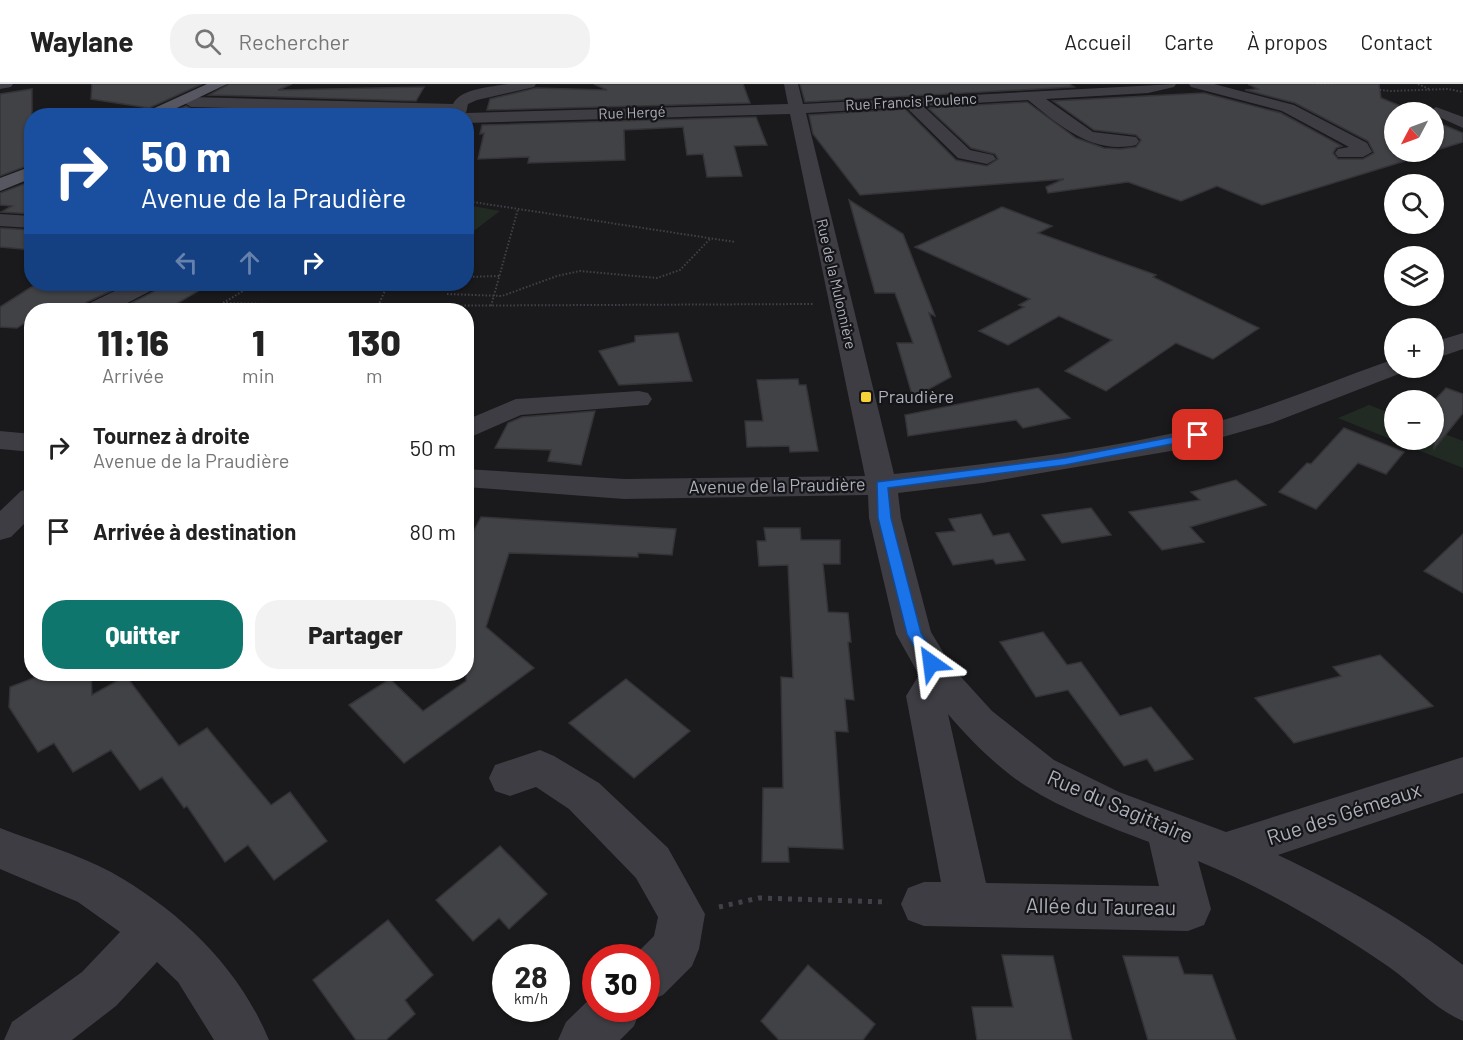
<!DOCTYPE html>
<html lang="fr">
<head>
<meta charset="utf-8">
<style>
	body { margin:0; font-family:Barlow,sans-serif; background:#f2f2f2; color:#222; height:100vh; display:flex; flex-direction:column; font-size:22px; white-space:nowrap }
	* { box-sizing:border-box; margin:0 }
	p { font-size:20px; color:#767676 }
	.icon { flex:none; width:33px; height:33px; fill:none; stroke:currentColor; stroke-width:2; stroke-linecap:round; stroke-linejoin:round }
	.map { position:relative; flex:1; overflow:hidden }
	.details { position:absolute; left:24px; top:219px; width:450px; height:378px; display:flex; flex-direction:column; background:#fff; border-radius:24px; box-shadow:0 2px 4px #0004 }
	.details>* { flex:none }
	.top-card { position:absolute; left:24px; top:24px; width:450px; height:183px; border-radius:24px; box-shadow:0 2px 4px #0004; background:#1a4fa0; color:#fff; overflow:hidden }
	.needle { width:39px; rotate:229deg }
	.buttons { position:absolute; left:1384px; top:18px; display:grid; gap:12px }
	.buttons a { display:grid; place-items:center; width:60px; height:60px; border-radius:50%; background:#fff; box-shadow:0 2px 4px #0004; font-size:30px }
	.speed { position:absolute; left:492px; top:860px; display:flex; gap:12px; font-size:30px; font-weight:700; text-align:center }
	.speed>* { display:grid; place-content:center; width:78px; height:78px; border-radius:50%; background:#fff; box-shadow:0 2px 4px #0004; line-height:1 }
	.speed small { font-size:15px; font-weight:400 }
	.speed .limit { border:9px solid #d22; background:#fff; color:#111 }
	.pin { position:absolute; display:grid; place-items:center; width:51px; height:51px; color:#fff; margin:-26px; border-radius:12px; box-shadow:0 3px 9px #0006 }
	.me { position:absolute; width:66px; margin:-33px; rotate:329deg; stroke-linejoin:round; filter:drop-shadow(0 0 4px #0008) }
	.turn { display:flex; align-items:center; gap:21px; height:126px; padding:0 18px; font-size:27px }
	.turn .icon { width:78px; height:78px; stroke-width:2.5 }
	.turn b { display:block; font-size:42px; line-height:51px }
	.lanes { display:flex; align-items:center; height:57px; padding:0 18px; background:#0003; justify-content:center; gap:30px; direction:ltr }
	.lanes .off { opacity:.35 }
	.eta { display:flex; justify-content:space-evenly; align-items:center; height:102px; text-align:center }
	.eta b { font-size:36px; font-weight:800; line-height:42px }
	.button { display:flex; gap:12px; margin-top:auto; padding:12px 18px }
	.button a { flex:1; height:69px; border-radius:24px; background:#0f766e; color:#fff; font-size:24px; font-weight:800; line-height:69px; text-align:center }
	.button a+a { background:#f2f2f2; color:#222 }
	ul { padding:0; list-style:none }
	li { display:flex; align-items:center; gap:18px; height:84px; padding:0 18px }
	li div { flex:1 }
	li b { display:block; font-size:22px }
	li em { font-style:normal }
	header { display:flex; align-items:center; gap:36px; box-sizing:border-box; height:84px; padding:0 30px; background:#fff; border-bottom:2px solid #e0e0e0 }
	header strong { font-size:28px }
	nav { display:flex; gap:33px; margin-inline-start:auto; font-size:21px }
	.search { width:420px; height:54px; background:#f2f2f2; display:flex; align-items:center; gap:15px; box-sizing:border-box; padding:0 21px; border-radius:24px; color:#767676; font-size:22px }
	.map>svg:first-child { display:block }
	.green { fill:#212b24 }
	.building { fill:#414246; stroke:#343438; stroke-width:1.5 }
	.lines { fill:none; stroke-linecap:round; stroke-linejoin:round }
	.path-far1 { stroke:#414249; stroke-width:2; stroke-dasharray:1.5 2; stroke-linecap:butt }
	.path { stroke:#414249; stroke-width:5; stroke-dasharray:4 6; stroke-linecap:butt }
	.minor { fill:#3d3d43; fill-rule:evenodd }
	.major { fill:#575761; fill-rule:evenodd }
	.route { fill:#1a73e8; stroke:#114b97; stroke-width:1.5 }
	.poi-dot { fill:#f8d236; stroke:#151517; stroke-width:2 }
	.labels { text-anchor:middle; stroke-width:4.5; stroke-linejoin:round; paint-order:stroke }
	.far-street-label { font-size:15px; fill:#acafbc; stroke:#151517 }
	.poi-label { font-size:18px; fill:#acafbc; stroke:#151517; text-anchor:start }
	.street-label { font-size:18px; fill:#acafbc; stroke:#151517 }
	.near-street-label { font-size:21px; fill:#acafbc; stroke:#151517 }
</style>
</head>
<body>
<header>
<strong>Waylane</strong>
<div class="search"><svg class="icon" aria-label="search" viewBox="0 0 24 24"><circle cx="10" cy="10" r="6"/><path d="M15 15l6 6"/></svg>Rechercher</div>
<nav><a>Accueil</a><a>Carte</a><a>À propos</a><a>Contact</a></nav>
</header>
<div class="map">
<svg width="1463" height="956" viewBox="0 0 1463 956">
	<rect width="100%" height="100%" fill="#1a1a1c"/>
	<!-- green -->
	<g class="green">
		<path d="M467 121 500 127 467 152Z"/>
		<path d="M1369 321 1395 331V356H1434V346L1463 357V384L1338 334Z"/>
	</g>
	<!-- building -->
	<g class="building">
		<path d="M92 0H202L149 24 91 15Z"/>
		<path d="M229 0H292L278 6 424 3 416 17 209 11Z"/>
		<path d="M594 0H743L750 19 487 26 490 15 536 4 607 6Z"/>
		<path d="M800 0H1069L1074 3 805 18Z"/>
		<path d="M1248 0H1379L1381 14 1415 28H1395V68H1434L1262 121 1217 102 1181 117 1128 98 1048 109 1046 103 1064 95 860 111 813 50 809 31 905 25 956 76 987 82 998 75 995 70 971 64 928 24 1027 18 1076 54 1104 64 1120 65 1136 63 1141 56 1136 51 1094 46 1053 17 1204 9 1281 29 1342 62 1336 64 1333 69 1338 75H1363L1374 69 1368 57 1295 19 1245 6 1258 5Z"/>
		<path d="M32 5V80L0 92V10Z"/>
		<path d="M186 22 191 25 408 31 174 32 173 28Z"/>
		<path d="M756 33 767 61 734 62 742 92 707 93 703 70 687 71 683 43 624 46 625 76 528 79 529 73 478 75 484 49 480 50 482 41Z"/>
		<path d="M1434 37 1463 49V58L1434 67Z"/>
		<path d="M32 97V130L1 128 12 122 0 121V109Z"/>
		<path d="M849 116 903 150 935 232 929 229 951 293 913 314 897 259H913L895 209H875Z"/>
		<path d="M1002 123 1052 142 1038 149 1156 191 1153 193 1259 244 1213 275 1176 259 1106 307 1065 287 1112 256 1059 232 1008 261 979 247 1024 223 1019 221 1030 215 915 163Z"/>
		<path d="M0 144 32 146V166L0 163Z"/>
		<path d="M36 200 82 202 126 200 87 218 78 226H32V234L17 244 0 243V223Z"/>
		<path d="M159 200H210L166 226H118L155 207Z"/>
		<path d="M678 249 692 297 619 301 599 267 635 258V252Z"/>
		<path d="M798 295 799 301H806L818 367 790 368 789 362 747 363 745 337H763L757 296Z"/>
		<path d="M1038 304 1070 334 1023 344 1016 336 908 352 905 331Z"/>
		<path d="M1446 304 1463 310V329L1434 365V317Z"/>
		<path d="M595 327 581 381 548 377 551 366 495 364 508 339 522 333Z"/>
		<path d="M1344 344 1404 368 1386 390 1358 379 1316 425 1279 408 1307 379 1311 380Z"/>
		<path d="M1236 396 1266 421 1190 443 1204 458 1162 466 1129 428 1200 416 1191 408Z"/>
		<path d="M1091 424 1111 451 1062 459 1042 431Z"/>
		<path d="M981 430 993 452 1009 449 1025 476 996 480 993 475 953 481 936 449 955 447 949 435Z"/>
		<path d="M481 433 676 445 672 471 638 469V473L509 469 486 543 534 584 404 679 349 621 390 595 423 627 466 597V449L472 450Z"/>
		<path d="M764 444H800L801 456H840V480H823L828 528 848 529 851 558H848L854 616 845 615 848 648 835 647 843 765 788 763 789 778H762L763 704H783L781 593 793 594 788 481 759 482 757 457H766Z"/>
		<path d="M1463 450V509L1424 487Z"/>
		<path d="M1043 548 1067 581 1081 578 1120 632 1151 623 1193 675 1155 687 1147 675 1124 682 1068 606 1036 613 1000 558Z"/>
		<path d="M1380 571 1433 622 1294 659 1255 614 1341 592 1333 583Z"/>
		<path d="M33 590H91L92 611 126 592 179 662 207 644 271 721 290 708 327 757 274 796 248 761 225 778 187 722 184 724 162 693 140 706 111 666 73 688 54 659 38 668 9 623 10 603 34 594Z"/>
		<path d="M626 595 690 647 634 694 569 639Z"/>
		<path d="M500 762 547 810 509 845 499 834 473 857 436 816Z"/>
		<path d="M388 836 433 891 405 916 415 930 386 956H356L313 896Z"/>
		<path d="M1002 871 1053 872 1072 956H977L972 923H1013Z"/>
		<path d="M1123 872 1178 873 1184 890 1212 891 1236 956H1148Z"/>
		<path d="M808 881 875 940 863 956H779L761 937Z"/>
	</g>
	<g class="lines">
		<!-- path-far1 -->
		<g class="path-far1">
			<path d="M1317 0 1391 7 1448 5 1463 8"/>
			<path d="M1418 0 1429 5"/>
			<path d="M466 117 735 158"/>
			<path d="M466 193 499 192"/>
			<path d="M447 210 502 212 557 192 580 187 657 194 680 186 710 155"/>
			<path d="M223 219 382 222 814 220"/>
			<path d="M378 222 388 200"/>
			<path d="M491 222 518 125"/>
			<path d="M211 226 255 200"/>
		</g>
		<!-- path -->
		<path class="path" d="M719 823 759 814 888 818"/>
		<!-- minor -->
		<g class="minor">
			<path d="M0 0H13L11 3 0 5Z"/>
			<path d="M508 0H536L534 3 477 16 468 20 466 29 788 20 784 0H798L803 20 1176 0 1174 3 1148 9 1046 15 1093 48 1136 53 1139 57 1136 61C1092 71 1059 41 1028 16L923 22 970 66 993 71 996 75 987 80 958 74 906 23 806 29 894 390C987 380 1083 369 1174 349 1247 333 1316 303 1386 278L1395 275V284H1407L1404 288 1272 339 1177 366 982 399 898 409 901 434 931 548 952 583 992 627 1054 676 1119 708 1226 748 1463 673V709L1278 771C1343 802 1406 836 1463 881V937C1434 925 1415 901 1389 883 1331 843 1264 804 1198 777L1211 825 1204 841 1188 847 924 842 908 836 901 820 908 804 924 798H941L906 612 919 591 896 550 869 434 868 411 624 415 466 403V385L624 395 865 392 790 30 466 39V32L450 30 191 23 183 18 191 13 453 20C461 4 491 3 508 0ZM948 630C969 655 999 685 1026 702 1064 726 1107 742 1149 758L1159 802 986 799Z"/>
			<path d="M1189 0H1214L1294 21 1367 59 1372 68 1363 73H1338L1335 69 1338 65 1349 63 1282 27 1191 3Z"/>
			<path d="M1436 23 1463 33V44L1428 28Z"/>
			<path d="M0 130 32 132V144L0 142Z"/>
			<path d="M130 200H157L154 205 114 226H80C85 220 120 205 130 200Z"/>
			<path d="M1463 249V265L1434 275V258Z"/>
			<path d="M639 307 648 309 652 315 648 321 521 331 466 355V336L516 315Z"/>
			<path d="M0 347 32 350V368L0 365Z"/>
			<path d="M32 404V432L11 453 0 456V427L21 407Z"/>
			<path d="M540 666 554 672 599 699 668 764 705 830 699 865 692 882 663 911 646 918V873H633L654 852 658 833 636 794 569 725 536 703 510 712 495 707 489 694 495 681Z"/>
			<path d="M0 744C36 758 77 770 111 788 180 827 238 882 269 956H214L178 898 157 878 116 922 72 956H4L12 938 82 888 120 848 78 818 0 785Z"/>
			<path d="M596 909V924H641L634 942 620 956H558L566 938Z"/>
		</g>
		<!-- major -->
		<g class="major">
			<path d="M207 0H227L160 32H137Z"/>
			<path d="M32 82V94L0 107V94Z"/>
		</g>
	</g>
	<!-- route -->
	<path class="route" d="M1198 348 1204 351 1202 354 1065 381 888 404 891 434 921 549 939 579 931 585 926 583 907 550 878 434 877 398 1065 374Z"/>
	<!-- markers -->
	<rect class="poi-dot" x="860" y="307" width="12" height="12" rx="3"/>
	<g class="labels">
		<!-- far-street labels -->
		<g class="far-street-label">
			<text transform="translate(911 18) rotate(-3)" y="5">Rue Francis Poulenc</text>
			<text transform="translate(632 29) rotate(-2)" y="5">Rue Hergé</text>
			<text transform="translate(836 200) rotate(77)" y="5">Rue de la Mulonnière</text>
		</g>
		<!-- poi labels -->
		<g class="poi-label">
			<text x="878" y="319">Praudière</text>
		</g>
		<!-- street labels -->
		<g class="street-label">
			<text transform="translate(777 402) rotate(-1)" y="6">Avenue de la Praudière</text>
		</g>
		<!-- near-street labels -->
		<g class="near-street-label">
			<text transform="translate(1120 723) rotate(23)" y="7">Rue du Sagittaire</text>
			<text transform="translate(1344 730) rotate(-18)" y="7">Rue des Gémeaux</text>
			<text transform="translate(1101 823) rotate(1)" y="7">Allée du Taureau</text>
		</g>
	</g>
</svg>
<div class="buttons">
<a><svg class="needle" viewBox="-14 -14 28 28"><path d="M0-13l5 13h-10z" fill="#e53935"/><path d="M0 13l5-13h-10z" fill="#767676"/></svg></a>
<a><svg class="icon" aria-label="search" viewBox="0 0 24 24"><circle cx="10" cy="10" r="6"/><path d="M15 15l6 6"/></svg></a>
<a><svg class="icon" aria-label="layers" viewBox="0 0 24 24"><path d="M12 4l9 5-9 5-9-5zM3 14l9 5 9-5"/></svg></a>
<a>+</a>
<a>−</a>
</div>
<div class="speed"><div>28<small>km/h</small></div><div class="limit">30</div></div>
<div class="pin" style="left:1198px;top:351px;background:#d93025"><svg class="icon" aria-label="arrive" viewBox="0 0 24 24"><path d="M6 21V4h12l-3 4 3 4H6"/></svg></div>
<svg class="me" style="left:931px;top:579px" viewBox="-20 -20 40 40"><path d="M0-17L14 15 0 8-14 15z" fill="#1a73e8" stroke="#fff" stroke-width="4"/></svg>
<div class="top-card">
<div class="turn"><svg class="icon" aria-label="right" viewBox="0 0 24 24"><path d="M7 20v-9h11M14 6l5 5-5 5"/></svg><div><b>50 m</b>Avenue de la Praudière</div></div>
<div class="lanes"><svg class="icon off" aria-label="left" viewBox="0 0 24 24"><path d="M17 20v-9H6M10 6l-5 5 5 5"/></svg><svg class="icon off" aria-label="ahead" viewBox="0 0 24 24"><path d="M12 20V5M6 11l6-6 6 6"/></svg><svg class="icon" aria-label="right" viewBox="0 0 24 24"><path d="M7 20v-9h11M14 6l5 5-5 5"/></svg></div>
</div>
<section class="details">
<div class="eta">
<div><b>11:16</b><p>Arrivée</p></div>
<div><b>1</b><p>min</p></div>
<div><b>130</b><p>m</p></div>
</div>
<ul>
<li><svg class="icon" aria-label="right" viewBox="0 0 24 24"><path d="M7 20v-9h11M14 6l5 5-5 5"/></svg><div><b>Tournez à droite</b><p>Avenue de la Praudière</p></div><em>50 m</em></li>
<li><svg class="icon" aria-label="arrive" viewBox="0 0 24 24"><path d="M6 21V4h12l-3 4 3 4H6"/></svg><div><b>Arrivée à destination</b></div><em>80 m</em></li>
</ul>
<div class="button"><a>Quitter</a><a>Partager</a></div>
</section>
</div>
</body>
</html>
